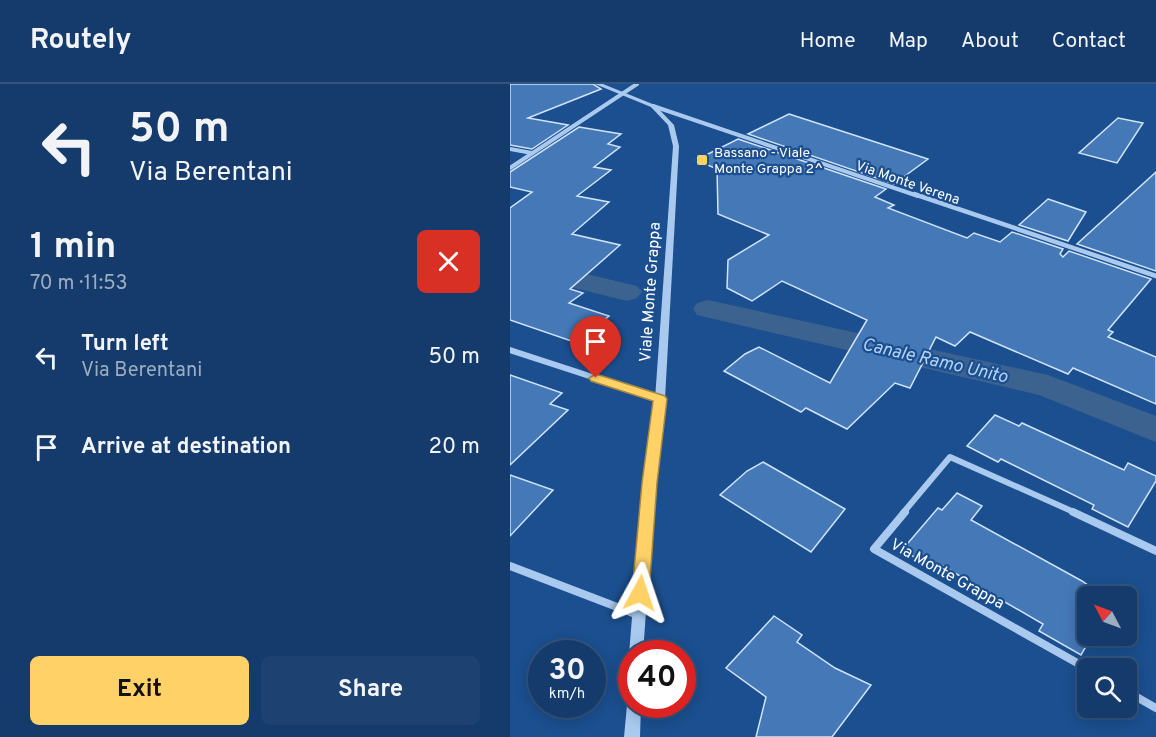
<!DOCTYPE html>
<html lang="en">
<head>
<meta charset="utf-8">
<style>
	body { margin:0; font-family:Overpass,sans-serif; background:#1d4271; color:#f1f3f6; height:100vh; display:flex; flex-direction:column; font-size:22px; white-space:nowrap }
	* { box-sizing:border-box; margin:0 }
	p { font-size:20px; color:#9dadc1 }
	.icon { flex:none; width:33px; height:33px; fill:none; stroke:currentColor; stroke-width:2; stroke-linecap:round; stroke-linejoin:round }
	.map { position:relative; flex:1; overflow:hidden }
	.details { display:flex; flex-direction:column; background:#143b6b; width:510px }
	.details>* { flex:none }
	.top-card { background:#143b6b; color:#f1f3f6; overflow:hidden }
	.needle { width:39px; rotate:311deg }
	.controls { position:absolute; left:567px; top:502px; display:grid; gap:12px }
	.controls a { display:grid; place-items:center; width:60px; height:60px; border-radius:9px; background:#143b6b; box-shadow:0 3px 15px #0003,0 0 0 2px #33557e; font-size:30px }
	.speed { position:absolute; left:18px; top:556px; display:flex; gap:12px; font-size:30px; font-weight:700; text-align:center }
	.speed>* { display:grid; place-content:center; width:78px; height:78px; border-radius:50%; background:#143b6b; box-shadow:0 3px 15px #0003,0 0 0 2px #33557e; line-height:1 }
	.speed small { font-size:15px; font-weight:400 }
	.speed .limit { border:9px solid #d22; background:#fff; color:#111 }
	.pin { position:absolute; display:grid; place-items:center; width:51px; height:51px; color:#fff; margin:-62px -26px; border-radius:50% 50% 50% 0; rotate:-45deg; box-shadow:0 0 6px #0007 }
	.pin .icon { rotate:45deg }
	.me { position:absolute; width:66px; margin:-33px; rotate:5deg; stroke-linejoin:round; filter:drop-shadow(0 0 4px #0008) }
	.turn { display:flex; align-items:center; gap:21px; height:126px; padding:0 30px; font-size:27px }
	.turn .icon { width:78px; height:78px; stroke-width:2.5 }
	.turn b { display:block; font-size:42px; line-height:51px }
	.round { display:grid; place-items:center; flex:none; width:63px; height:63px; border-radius:9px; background:#1d4271 }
	.summary { display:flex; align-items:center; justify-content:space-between; height:102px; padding:0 30px }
	h1 { font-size:36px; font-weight:700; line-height:45px }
	.button { display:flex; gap:12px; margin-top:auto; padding:12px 30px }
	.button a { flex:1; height:69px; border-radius:9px; background:#ffd166; color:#111; font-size:24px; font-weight:700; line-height:69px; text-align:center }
	.button a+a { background:#1d4271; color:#f1f3f6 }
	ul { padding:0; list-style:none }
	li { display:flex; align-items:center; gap:18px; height:90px; padding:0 30px }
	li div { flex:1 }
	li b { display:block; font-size:22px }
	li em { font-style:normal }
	header { display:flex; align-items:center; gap:36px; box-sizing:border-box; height:84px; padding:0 30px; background:#143b6b; border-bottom:2px solid #33557e }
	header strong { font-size:28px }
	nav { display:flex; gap:33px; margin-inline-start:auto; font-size:21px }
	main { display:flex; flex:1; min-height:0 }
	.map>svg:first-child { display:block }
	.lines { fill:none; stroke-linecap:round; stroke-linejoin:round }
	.canal { fill:#3c6290; fill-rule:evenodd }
	.building { fill:#4478b7; stroke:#cfe3fa; stroke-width:1.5 }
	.minor-far3 { stroke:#a9c9ee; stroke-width:4 }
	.minor-far2 { stroke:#a9c9ee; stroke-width:4.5 }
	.minor-far1 { stroke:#a9c9ee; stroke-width:6 }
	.minor { stroke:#a9c9ee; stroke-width:8 }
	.tertiary { fill:#a9c9ee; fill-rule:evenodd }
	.route { fill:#ffd166; stroke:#a68842; stroke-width:1.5 }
	.poi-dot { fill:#ffd166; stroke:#1b4f8f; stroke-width:2 }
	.labels { text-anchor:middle; stroke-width:4.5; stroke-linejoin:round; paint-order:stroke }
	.far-poi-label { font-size:14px; fill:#fff; stroke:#1b4f8f; text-anchor:start }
	.far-street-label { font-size:14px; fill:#fff; stroke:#1b4f8f }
	.street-label { font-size:16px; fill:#fff; stroke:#1b4f8f }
	.water-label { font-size:18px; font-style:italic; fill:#b5d3f5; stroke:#1b4f8f }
</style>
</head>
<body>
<header>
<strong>Routely</strong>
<nav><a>Home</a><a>Map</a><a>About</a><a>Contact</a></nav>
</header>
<main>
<section class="details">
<div class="top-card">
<div class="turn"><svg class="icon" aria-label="left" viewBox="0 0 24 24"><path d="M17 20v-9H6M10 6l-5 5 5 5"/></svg><div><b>50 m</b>Via Berentani</div></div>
</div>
<div class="summary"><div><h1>1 min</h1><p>70 m · 11:53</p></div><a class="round" style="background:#d93025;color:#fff"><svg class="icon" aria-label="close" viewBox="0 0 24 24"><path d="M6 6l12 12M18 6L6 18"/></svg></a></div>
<ul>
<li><svg class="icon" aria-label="left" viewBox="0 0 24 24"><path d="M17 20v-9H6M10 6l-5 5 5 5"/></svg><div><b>Turn left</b><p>Via Berentani</p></div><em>50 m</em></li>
<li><svg class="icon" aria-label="arrive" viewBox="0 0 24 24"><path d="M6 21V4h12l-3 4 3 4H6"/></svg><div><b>Arrive at destination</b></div><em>20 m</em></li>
</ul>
<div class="button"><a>Exit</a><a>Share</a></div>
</section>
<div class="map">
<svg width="646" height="653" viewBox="0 0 646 653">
	<rect width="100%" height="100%" fill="#1b4f8f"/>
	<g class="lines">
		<!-- canal -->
		<g class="canal">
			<path d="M0 172 127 202 132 208 127 214 117 217 0 188Z"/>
			<path d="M198 216 538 291 646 332V358L529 311 187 231 183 225 187 219Z"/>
		</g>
	</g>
	<!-- building -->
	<g class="building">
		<path d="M0 0H83L91 5 18 34 58 41 22 65 0 61Z"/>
		<path d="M279 30 390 66 418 75 384 100 238 50Z"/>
		<path d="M608 34 633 39 607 79 569 69Z"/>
		<path d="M69 43 111 50 98 60 110 63 84 83 101 86 67 112 99 118 62 150 110 161 60 205 73 209 59 219 99 232 67 259 0 236V124L22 108 0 103V88Z"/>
		<path d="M228 55 376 105 365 113 384 121 378 124 457 154 464 149 490 158 502 148 553 165 550 170 553 173 559 167 641 195 598 246 603 248 598 253 646 273V320L563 284 558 290 460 248 445 262 426 253 400 304 385 299 337 345 296 324 291 328 214 287 235 270 249 263 320 299 357 236 272 197 242 217 217 204 218 176 259 151 208 130 207 85 186 76Z"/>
		<path d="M646 88V187L567 160Z"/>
		<path d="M538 115 576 128 558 157 509 141Z"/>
		<path d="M0 291 52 309 40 320 58 326 0 381Z"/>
		<path d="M485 331 509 342 512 339 614 386 618 379 646 392V397L618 443 582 425 584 421 491 375 488 378 457 362Z"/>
		<path d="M253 378 335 425 301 468 210 411 237 387Z"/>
		<path d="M0 391 43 406 0 452Z"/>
		<path d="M447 409 472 422 461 436 572 497 595 513H578V552H582L571 571 529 547 533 540 431 481 427 486 392 466 428 424 432 426Z"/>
		<path d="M264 532 292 551 287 558 325 584 361 601 322 653H246L256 613 216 584Z"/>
	</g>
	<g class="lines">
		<!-- minor-far3 -->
		<g class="minor-far3">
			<path d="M143 22 408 112"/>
			<path d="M0 65 22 69"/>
			<path d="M0 84 127 0"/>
		</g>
		<!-- minor-far2 -->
		<path class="minor-far2" d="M404 110 646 192"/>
		<!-- minor-far1 -->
		<g class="minor-far1">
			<path d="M0 266 150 315"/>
			<path d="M393 429 440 373 566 429"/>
		</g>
		<!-- minor -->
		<g class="minor">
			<path d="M395 428 364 465 578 585"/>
			<path d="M563 428 646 467"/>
			<path d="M0 482 128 531"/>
			<path d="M616 607 646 624"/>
		</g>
		<!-- tertiary -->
		<g class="tertiary">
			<path d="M85 0H93L145 21 164 41 169 62 155 315 145 399 133 570H122V575L119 570 133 399 145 315 163 62 158 41 141 23Z"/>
			<path d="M122 615V621H131L130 653H114L117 621 119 616Z"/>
		</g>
	</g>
	<!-- route -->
	<path class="route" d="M86 290 155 312 157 315 147 399 139 509 136 514 130 516 124 514 122 509 132 399 143 317 81 297 79 294Z"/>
	<!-- markers -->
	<rect class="poi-dot" x="186" y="70" width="12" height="12" rx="3"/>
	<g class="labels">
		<!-- far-poi labels -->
		<g class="far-poi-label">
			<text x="204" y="73">Bassano - Viale<tspan x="204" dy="16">Monte Grappa 2^</tspan></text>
		</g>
		<!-- far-street labels -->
		<g class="far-street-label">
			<text transform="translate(398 98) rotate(19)" y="5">Via Monte Verena</text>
		</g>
		<!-- street labels -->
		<g class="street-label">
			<text transform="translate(139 208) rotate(-86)" y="6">Viale Monte Grappa</text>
			<text transform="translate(438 489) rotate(29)" y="6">Via Monte Grappa</text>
		</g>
		<!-- water labels -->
		<g class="water-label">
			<text transform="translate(425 276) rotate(13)" y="6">Canale Ramo Unito</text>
		</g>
	</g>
</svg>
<div class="controls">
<a><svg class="needle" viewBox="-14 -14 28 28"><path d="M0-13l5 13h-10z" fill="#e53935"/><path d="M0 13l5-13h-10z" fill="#9dadc1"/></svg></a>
<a><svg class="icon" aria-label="search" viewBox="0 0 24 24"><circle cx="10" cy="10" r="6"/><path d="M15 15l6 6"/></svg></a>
</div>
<div class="speed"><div>30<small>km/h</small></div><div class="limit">40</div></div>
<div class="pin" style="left:86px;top:294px;background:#d93025"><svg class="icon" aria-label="arrive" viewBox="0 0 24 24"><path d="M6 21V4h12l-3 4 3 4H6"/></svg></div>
<svg class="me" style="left:130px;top:509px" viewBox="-20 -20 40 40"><path d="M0-17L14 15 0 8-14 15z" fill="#ffd166" stroke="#fff" stroke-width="4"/></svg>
</div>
</main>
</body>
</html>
